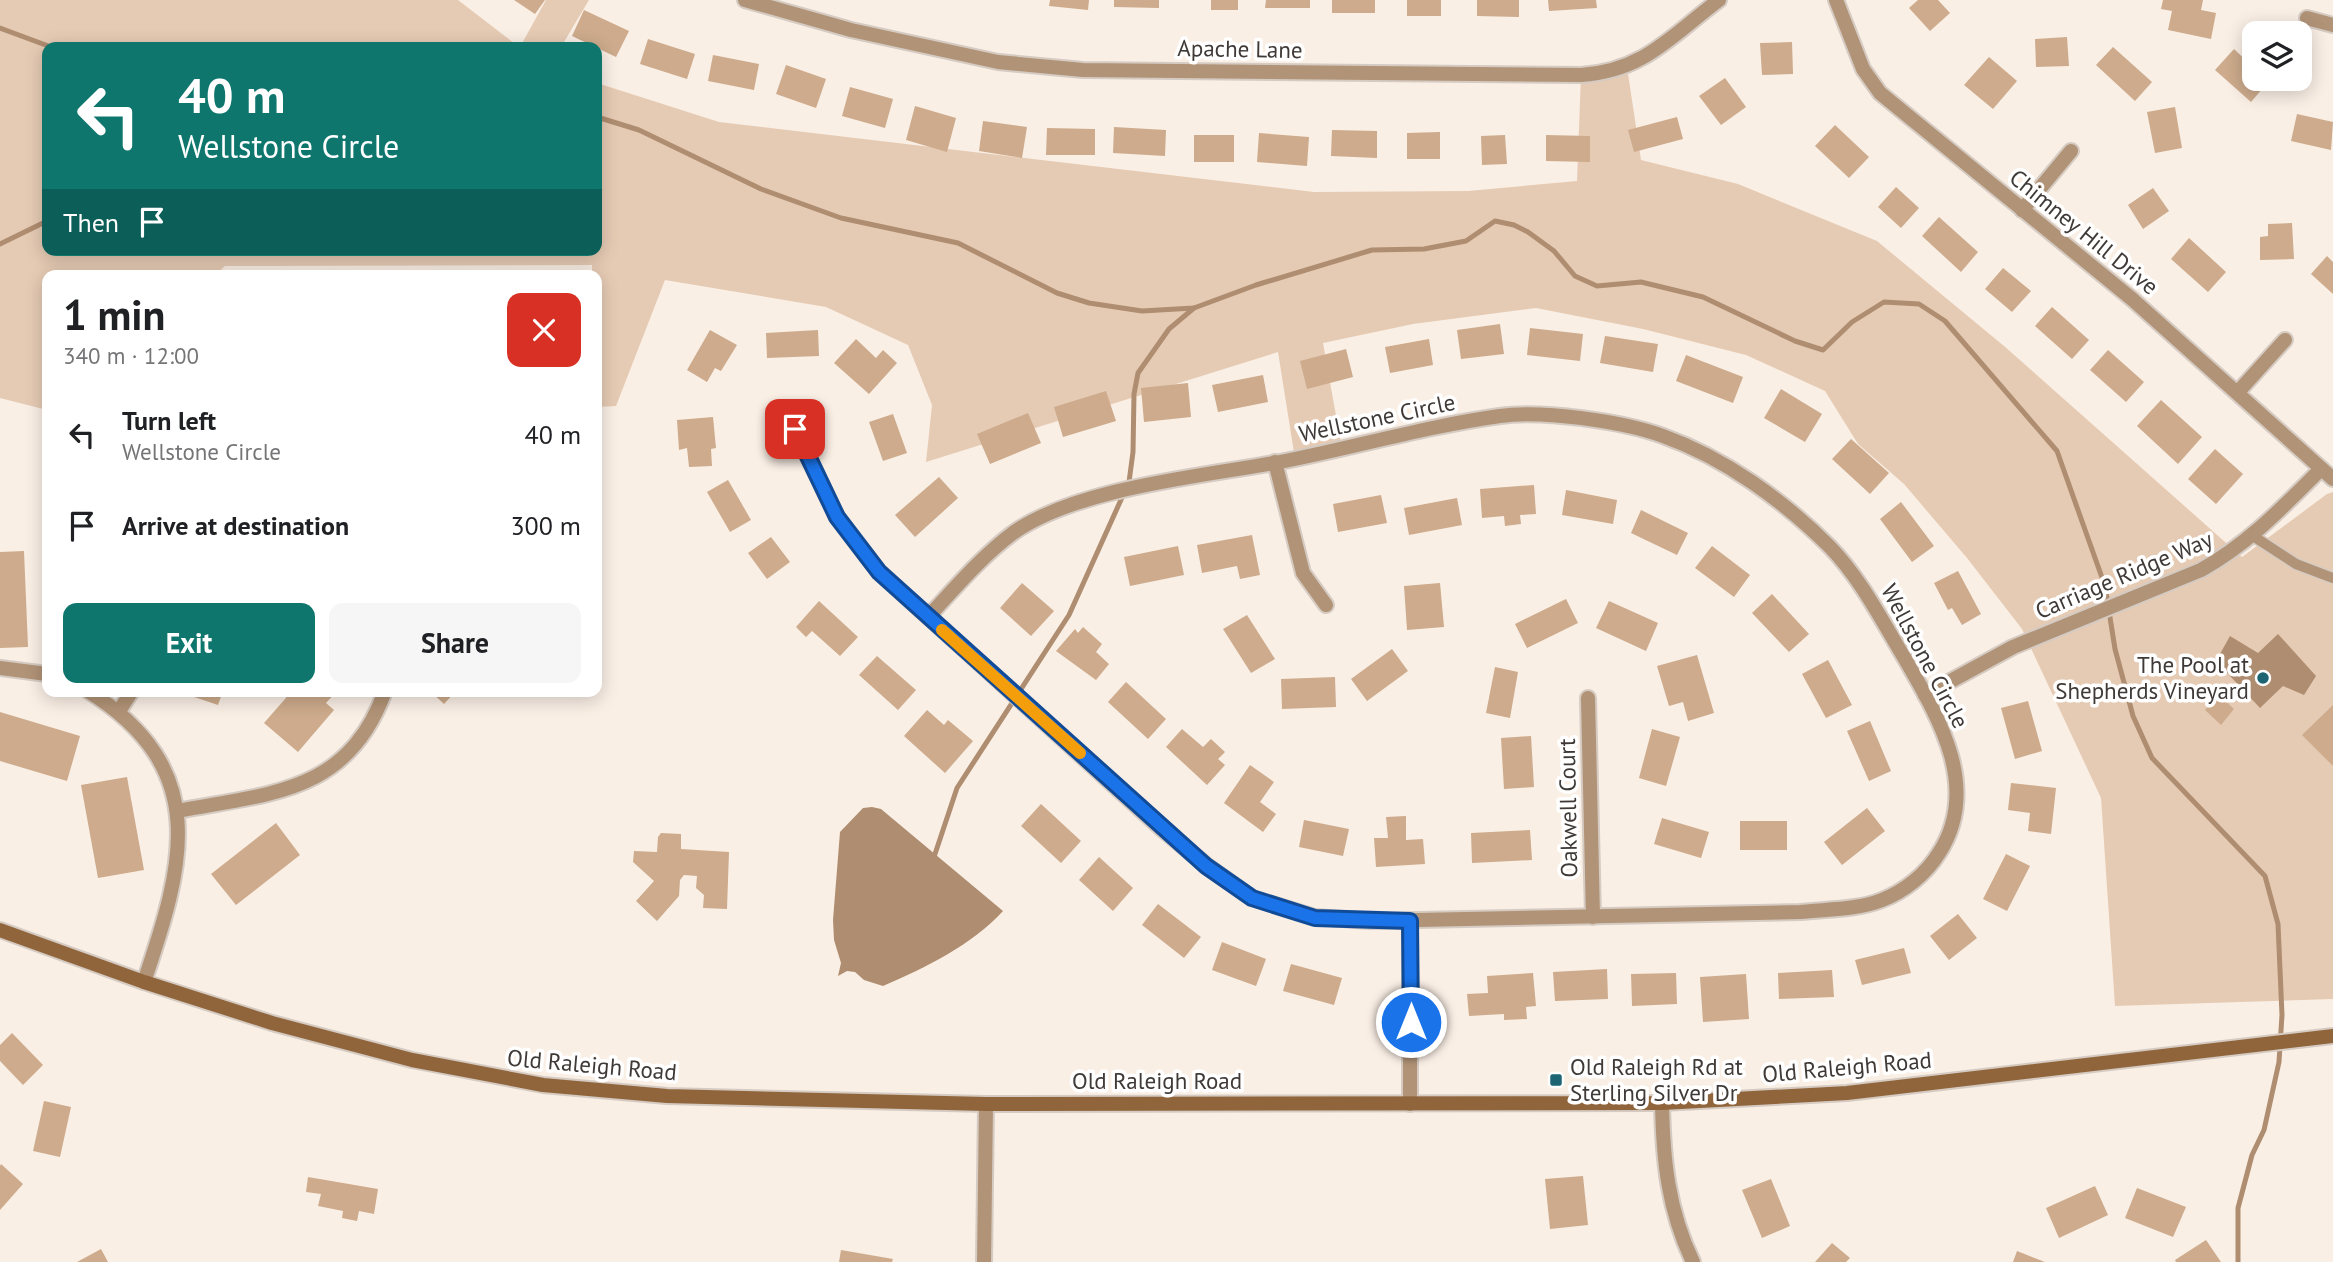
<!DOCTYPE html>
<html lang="en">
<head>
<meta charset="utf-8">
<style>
	body { margin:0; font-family:"PT Sans",sans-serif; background:#f6f6f6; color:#202124; height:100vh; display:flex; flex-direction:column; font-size:26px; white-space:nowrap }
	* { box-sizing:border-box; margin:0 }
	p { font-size:23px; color:#757577 }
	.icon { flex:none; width:38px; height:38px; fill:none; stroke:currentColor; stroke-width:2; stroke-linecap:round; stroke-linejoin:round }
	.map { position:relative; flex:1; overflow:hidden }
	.drawer { position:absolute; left:42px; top:270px; width:560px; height:427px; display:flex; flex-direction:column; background:#fff; border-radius:14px; box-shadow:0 4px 18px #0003 }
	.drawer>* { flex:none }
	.banner { position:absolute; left:42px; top:42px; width:560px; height:214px; border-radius:14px; box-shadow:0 4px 18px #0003; background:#0f766e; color:#fff; overflow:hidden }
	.controls { position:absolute; left:2242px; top:21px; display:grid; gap:14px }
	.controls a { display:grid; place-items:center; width:70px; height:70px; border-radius:14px; background:#fff; box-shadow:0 4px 18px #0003; font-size:35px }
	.pin { position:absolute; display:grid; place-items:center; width:60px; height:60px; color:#fff; margin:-30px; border-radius:14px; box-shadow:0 4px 10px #0006 }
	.me { position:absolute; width:77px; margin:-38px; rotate:0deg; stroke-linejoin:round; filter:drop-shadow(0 0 5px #0008) }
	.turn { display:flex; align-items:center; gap:24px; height:147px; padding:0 21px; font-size:32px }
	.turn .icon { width:91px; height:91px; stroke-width:2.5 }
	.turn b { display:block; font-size:49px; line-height:60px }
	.then { display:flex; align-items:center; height:66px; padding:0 21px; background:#0003; gap:14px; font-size:26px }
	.round { display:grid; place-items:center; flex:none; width:74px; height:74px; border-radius:14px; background:#f6f6f6 }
	.headline { display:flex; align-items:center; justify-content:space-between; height:119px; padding:0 21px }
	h1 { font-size:42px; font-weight:700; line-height:52px }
	.cta { display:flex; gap:14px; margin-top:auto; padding:14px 21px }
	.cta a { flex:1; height:80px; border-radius:14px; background:#0f766e; color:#fff; font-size:28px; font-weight:700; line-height:80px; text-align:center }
	.cta a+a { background:#f6f6f6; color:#202124 }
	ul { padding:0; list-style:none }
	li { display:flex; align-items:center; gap:21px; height:91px; padding:0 21px }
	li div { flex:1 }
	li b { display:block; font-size:26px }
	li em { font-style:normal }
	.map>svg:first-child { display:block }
	.green { fill:#e6cbb4 }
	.water { fill:#af8d70 }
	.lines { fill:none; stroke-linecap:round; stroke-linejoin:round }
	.stream { stroke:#af8d70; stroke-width:5 }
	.building { fill:#cdab8c }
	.lane-casing { stroke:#d5cbc2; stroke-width:13 }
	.street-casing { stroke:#d5cbc2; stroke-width:18 }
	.secondary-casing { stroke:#d5cbc2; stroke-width:18 }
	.lane { stroke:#b19377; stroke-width:10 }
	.street { stroke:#b19377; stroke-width:14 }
	.secondary { stroke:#90653b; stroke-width:14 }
	.route-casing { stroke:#114b97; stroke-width:18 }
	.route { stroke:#1a73e8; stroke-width:12 }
	.slow { stroke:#f59e0b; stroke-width:12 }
	.poi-dot { fill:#1d6573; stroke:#fff; stroke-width:2.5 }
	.labels { text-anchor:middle; stroke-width:7; stroke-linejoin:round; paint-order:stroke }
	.street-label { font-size:23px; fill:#3f3a37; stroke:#fff }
	.poi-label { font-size:23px; fill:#3f3a37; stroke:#fff; text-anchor:end }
</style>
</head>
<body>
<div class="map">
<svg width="2333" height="1262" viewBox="0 0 2333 1262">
	<rect width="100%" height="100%" fill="#faefe5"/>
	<!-- green -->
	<g class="green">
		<path d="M0 0H458L519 47H47V250H597V83L719 122 1314 192 1468 191 1577 181 1581 75 1627 67 1641 160 1738 184 1877 241 2004 346 2242 557 2327 494 2333 492V999L2115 1006 2101 798 2022 629 1967 558 1904 484 1858 444 1825 391 1746 355 1643 329 1536 308 1413 324 1323 343 1342 449 1295 459 1278 352 926 462 932 405 908 345 826 307 665 280 616 406 597 407V275H592V265L225 266 215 275H47V410L0 398Z"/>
		<path d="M546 0H589L561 47H520Z"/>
	</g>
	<!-- water -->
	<g class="water">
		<path d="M2278 634 2316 676 2304 695 2283 686 2260 708 2216 661 2230 636 2258 653Z"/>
		<path d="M872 807 881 809 1003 911C972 945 925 968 883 986L864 980 855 972 847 971 838 976 841 963 834 940 833 920 840 832 863 808Z"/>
	</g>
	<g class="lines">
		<!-- stream -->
		<g class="stream">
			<path d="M0 28 51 47"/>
			<path d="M597 117 639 130 761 189 841 218 958 243 1057 293 1089 303 1142 311 1194 308 1256 285 1372 250 1424 249 1466 241 1495 221 1514 225 1528 232 1554 251 1575 276 1597 286 1641 282 1703 297 1795 341 1823 350 1852 322 1884 302 1919 304 1945 321 2057 451 2105 586 2115 649 2133 716 2152 758 2265 876 2278 924 2282 1015 2279 1062 2264 1130 2252 1155 2238 1208V1262"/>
			<path d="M0 244 47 221"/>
			<path d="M930 861 934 857 957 788 1069 615 1129 482 1133 452 1134 394 1138 373 1169 329 1194 308"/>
		</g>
	</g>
	<!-- building -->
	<g class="building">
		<path d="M514 0H545L535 14Z"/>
		<path d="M1050 0H1089L1088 10 1049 6Z"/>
		<path d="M1114 0H1159V8L1114 7Z"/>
		<rect x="1211" y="0" width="27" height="10"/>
		<path d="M1266 0H1310V8H1265Z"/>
		<rect x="1332" y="0" width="43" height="13"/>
		<rect x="1407" y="0" width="34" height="16"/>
		<path d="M1477 0H1519V17L1477 16Z"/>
		<path d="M1548 0H1596L1597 8 1549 11Z"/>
		<path d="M1918 0H1938L1950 13 1930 31 1909 8Z"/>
		<path d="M2163 0H2203L2201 10 2216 13 2211 39 2168 30 2172 11 2161 9Z"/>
		<path d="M584 10 629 31 616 57 572 36Z"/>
		<path d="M2067 37 2069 66 2036 67 2035 39Z"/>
		<path d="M648 39 695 54 687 79 640 64Z"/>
		<path d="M1792 42 1793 74 1762 75 1760 43Z"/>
		<path d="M2113 47 2152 82 2135 101 2096 65Z"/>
		<path d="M2234 49 2254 68V79L2269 81 2251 102 2215 70Z"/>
		<path d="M713 55 759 64 754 90 708 81Z"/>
		<path d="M1989 57 2017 81 1993 109 1964 85Z"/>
		<path d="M786 65 826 79 816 108 776 94Z"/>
		<path d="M1725 78 1746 107 1721 125 1699 96Z"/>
		<path d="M850 87 893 99 885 128 842 116Z"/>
		<path d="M915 106 956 118 947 152 906 140Z"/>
		<path d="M2175 107 2182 148 2155 153 2147 112Z"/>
		<path d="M2297 114 2333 122 2331 150 2291 141Z"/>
		<path d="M1677 117 1683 139 1634 152 1628 130Z"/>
		<path d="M983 121 1027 127 1022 158 979 151Z"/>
		<path d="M1835 125 1869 157 1849 178 1815 146Z"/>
		<path d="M1114 127 1166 130 1165 156 1113 153Z"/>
		<path d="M1047 128 1095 129V155H1046Z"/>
		<path d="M1332 130 1377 131V158L1331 156Z"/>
		<path d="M1440 132V159H1407V133Z"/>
		<path d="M1259 133 1309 137 1307 166 1257 162Z"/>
		<rect x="1194" y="135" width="40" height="27"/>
		<path d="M1505 135 1507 164 1482 165 1481 136Z"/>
		<path d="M1546 135 1590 136V162L1546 161Z"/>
		<path d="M1896 187 1919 208 1901 228 1878 207Z"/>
		<path d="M2153 188 2169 211 2143 229 2128 205Z"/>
		<path d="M1939 217 1978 252 1961 272 1922 236Z"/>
		<path d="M2292 223 2294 259 2260 260V237L2268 236V224Z"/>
		<path d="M2189 238 2226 272 2208 292 2171 259Z"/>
		<path d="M2327 256 2333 262V294L2311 274Z"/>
		<path d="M2003 268 2031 291 2012 312 1985 289Z"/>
		<path d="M2052 307 2089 340 2072 359 2035 326Z"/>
		<path d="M1500 324 1504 354 1461 359 1457 330Z"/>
		<path d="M1530 328 1583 334 1580 361 1527 355Z"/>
		<path d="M710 330 737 345 721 371 715 368 707 382 687 370Z"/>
		<path d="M818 330 819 356 767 358 766 333Z"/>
		<path d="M1605 336 1658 344 1653 372 1600 363Z"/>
		<path d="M856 339 876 358 883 350 897 363 869 394 834 363Z"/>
		<path d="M1429 339 1433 365 1390 373 1385 347Z"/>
		<path d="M1346 349 1353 377 1307 389 1300 361Z"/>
		<path d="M2108 350 2144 382 2126 402 2090 370Z"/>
		<path d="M1686 355 1743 377 1733 403 1676 381Z"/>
		<path d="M1263 375 1268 402 1218 412 1212 385Z"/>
		<path d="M1188 383 1191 417 1144 422 1141 388Z"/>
		<path d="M1781 389 1822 414 1805 442 1764 418Z"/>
		<path d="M1106 391 1116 421 1063 437 1054 407Z"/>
		<path d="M2161 400 2202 437 2178 464 2137 426Z"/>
		<path d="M1028 413 1041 443 990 464 977 434Z"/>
		<path d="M893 414 907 453 883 461 869 422Z"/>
		<path d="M713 417 716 448 711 449 712 466 689 467 687 448 679 450 677 420Z"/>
		<path d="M1851 439 1889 473 1870 494 1832 459Z"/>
		<path d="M2215 449 2243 474 2216 504 2188 479Z"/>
		<path d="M939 477 958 498 915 537 895 515Z"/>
		<path d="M728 480 751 520 730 532 707 492Z"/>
		<path d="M1534 485 1536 514 1520 515 1521 524 1505 526 1504 516 1482 518 1480 489Z"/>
		<path d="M1566 490 1617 500 1613 524 1562 515Z"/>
		<path d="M1381 495 1387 523 1338 532 1333 504Z"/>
		<path d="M1457 498 1462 525 1409 535 1404 508Z"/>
		<path d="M1901 502 1934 546 1912 562 1880 519Z"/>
		<path d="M1641 510 1688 533 1677 555 1631 533Z"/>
		<path d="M1252 535 1260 575 1240 579 1237 566 1202 573 1197 545Z"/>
		<path d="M771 537 790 562 767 579 748 553Z"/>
		<path d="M1178 546 1184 575 1130 586 1124 557Z"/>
		<path d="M1712 546 1750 575 1734 597 1695 568Z"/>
		<path d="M24 551 28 647 0 648V552Z"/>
		<path d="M1958 571 1981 614 1962 625 1952 608 1948 610 1934 583Z"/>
		<path d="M1022 583 1054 611 1031 636 1000 608Z"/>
		<path d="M1440 583 1444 627 1407 630 1404 586Z"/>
		<path d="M1772 594 1809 634 1789 652 1752 613Z"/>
		<path d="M1566 599 1578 623 1527 648 1515 624Z"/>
		<path d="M819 601 858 637 840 656 812 631 806 637 796 627Z"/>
		<path d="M1609 601 1658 623 1646 651 1596 628Z"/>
		<path d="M1247 615 1275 659 1251 673 1223 629Z"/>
		<path d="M1083 627 1102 644 1096 652 1109 664 1096 680 1056 651 1075 629 1078 633Z"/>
		<path d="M1392 649 1408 671 1367 701 1351 679Z"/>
		<path d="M1697 655 1714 713 1688 721 1683 702 1669 706 1657 666Z"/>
		<path d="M877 656 916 690 898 710 859 675Z"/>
		<path d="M1828 660 1852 705 1826 718 1802 674Z"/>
		<path d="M1495 667 1518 672 1510 718 1486 713Z"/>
		<path d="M1335 677 1336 707 1282 709 1281 679Z"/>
		<path d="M1126 682 1166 719 1148 739 1108 702Z"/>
		<path d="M176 691H223L218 705Z"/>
		<path d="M292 691H337L326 703 334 710 298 752 264 723Z"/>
		<path d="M430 691H456L444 704Z"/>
		<path d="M2219 695 2234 709 2221 725 2205 710Z"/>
		<path d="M2028 701 2042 751 2015 759 2001 708Z"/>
		<path d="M2333 705V766L2302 735Z"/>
		<path d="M927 710 944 725 948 720 973 741 945 773 904 736Z"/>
		<path d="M0 712 80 736 67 781 0 761Z"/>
		<path d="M1870 721 1891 771 1869 781 1847 731Z"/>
		<path d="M1182 729 1203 747 1211 739 1225 752 1218 759 1225 765 1207 785 1166 747Z"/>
		<path d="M1652 729 1680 737 1666 786 1639 778Z"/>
		<path d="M1531 736 1534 787 1504 789 1501 738Z"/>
		<path d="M1250 765 1274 782 1260 802 1276 814 1263 832 1224 803Z"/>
		<path d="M127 777 144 870 98 878 81 785Z"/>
		<path d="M2011 783 2056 788 2051 834 2028 831 2030 813 2008 810Z"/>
		<path d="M1041 804 1081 841 1061 863 1021 826Z"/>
		<path d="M1867 808 1885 831 1842 865 1824 842Z"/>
		<path d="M1406 816V840L1423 839 1425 864 1376 867 1374 838H1388L1386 817Z"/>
		<path d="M1662 818 1709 832 1701 858 1654 844Z"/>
		<path d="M1304 820 1349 829 1343 856 1299 847Z"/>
		<rect x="1740" y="821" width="47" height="29"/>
		<path d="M276 823 300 855 236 905 211 874Z"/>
		<path d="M1530 830 1532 860 1472 863 1471 833Z"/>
		<path d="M661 833 681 834V849L729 852 727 909 703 908 704 895 696 888 697 876 684 875 680 880 679 896 657 921 636 901 654 881 633 862 634 851 657 852 658 837Z"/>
		<path d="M2006 854 2030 866 2007 911 1983 899Z"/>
		<path d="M1099 857 1133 888 1113 911 1079 880Z"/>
		<path d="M1158 904 1201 937 1184 958 1142 925Z"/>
		<path d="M1958 914 1977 938 1949 960 1930 936Z"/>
		<path d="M1222 942 1266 959 1256 986 1212 970Z"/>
		<path d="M1904 948 1911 973 1862 985 1855 960Z"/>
		<path d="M1291 964 1342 978 1334 1005 1283 991Z"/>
		<path d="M1607 969 1608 999 1555 1001 1553 972Z"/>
		<path d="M1832 970 1834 997 1779 999 1778 973Z"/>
		<path d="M1533 973 1536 1006 1526 1007 1527 1019 1504 1020V1014L1469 1016 1467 994 1488 993 1487 976Z"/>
		<path d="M1676 973 1677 1004 1632 1006 1631 974Z"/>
		<path d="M1746 974 1749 1019 1703 1022 1700 977Z"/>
		<path d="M12 1033 43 1065 23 1085 0 1061V1045Z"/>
		<path d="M44 1101 71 1107 60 1157 33 1151Z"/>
		<path d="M1 1164 23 1184 0 1210V1166Z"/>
		<path d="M1583 1176 1588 1225 1550 1229 1545 1179Z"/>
		<path d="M308 1177 378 1189 374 1214 359 1211 357 1221 342 1218 343 1211 318 1206 321 1194 306 1192Z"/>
		<path d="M1771 1179 1790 1226 1762 1238 1742 1190Z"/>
		<path d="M2095 1186 2108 1215 2059 1238 2046 1208Z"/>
		<path d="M2137 1188 2186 1207 2173 1237 2125 1218Z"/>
		<path d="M2206 1240 2221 1262H2176L2175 1260Z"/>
		<path d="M1832 1243 1850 1258 1846 1262H1815Z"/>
		<path d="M101 1249 108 1262H77Z"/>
		<path d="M841 1250 893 1259 892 1262H839Z"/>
		<path d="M2017 1251 2045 1262H2013Z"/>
	</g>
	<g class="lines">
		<defs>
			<path id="lane" d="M2253 536 2296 564 2333 578"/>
			<g id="street">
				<path d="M745 0 851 30 998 62 1083 70 1581 75C1644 71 1671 36 1719 0"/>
				<path d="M1836 0 1863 69 1880 93 2132 299 2333 479"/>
				<path d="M2307 18 2333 25"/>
				<path d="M2022 210 2071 151"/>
				<path d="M2238 392 2285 340"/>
				<path d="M795 429 837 517 879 572 1161 828 1206 865 1252 898 1315 917 1370 921 1800 912C1827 909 1857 910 1882 900 1905 891 1926 874 1939 853 1981 788 1939 718 1905 659 1882 621 1861 579 1830 547 1784 501 1725 458 1663 436 1622 421 1542 410 1500 416 1427 426 1352 448 1280 462 1203 476 1076 488 1013 533 981 557 955 588 928 617"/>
				<path d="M1275 462 1303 573 1326 605"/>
				<path d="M0 668 47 674"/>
				<path d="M88 691C212 769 184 864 144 982"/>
				<path d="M1925 695 2013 647 2201 570C2248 544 2283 507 2321 469"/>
				<path d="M1588 698 1593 917"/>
				<path d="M119 711 132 691"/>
				<path d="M178 811C270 793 348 794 385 691"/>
				<path d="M1410 921V1104"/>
				<path d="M1662 1103C1663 1160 1668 1210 1693 1262"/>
				<path d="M984 1262 986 1104"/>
			</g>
			<path id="secondary" d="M0 930 144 982 272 1023 412 1060 543 1085 667 1096 986 1104 1662 1103 1847 1093 2333 1036"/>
		</defs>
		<!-- lane casing -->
		<use href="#lane" class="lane-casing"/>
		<!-- street casing -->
		<use href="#street" class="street-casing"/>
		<!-- secondary casing -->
		<use href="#secondary" class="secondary-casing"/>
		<!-- lane -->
		<use href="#lane" class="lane"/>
		<!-- street -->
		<use href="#street" class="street"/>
		<!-- secondary -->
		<use href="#secondary" class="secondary"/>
	</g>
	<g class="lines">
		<defs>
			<path id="route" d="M795 429 837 517 879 572 1206 866 1252 898 1315 918 1410 921 1411 1022"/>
		</defs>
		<!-- route casing -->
		<use href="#route" class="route-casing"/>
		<!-- route -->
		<use href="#route" class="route"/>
		<!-- slow -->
		<path class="slow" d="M942 630 1080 753"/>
	</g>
	<!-- markers -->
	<g class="poi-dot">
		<circle cx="2263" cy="678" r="7"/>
		<rect x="1549" y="1073" width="14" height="14" rx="3.5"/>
	</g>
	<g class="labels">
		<!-- street labels -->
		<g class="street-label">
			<text transform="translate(1240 49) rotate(1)" y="8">Apache Lane</text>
			<text transform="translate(2084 232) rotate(39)" y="8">Chimney Hill Drive</text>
			<text transform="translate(1377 418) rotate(-12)" y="8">Wellstone Circle</text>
			<text transform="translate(2124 575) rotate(-23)" y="8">Carriage Ridge Way</text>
			<text transform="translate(1925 656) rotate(62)" y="8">Wellstone Circle</text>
			<text transform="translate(1568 808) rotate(-91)" y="8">Oakwell Court</text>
			<text transform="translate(592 1065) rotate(5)" y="8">Old Raleigh Road</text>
			<text transform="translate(1847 1067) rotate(-5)" y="8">Old Raleigh Road</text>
			<text x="1157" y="1089">Old Raleigh Road</text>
		</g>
		<!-- poi labels -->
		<g class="poi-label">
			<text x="2249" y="673">The Pool at<tspan x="2249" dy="26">Shepherds Vineyard</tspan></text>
			<text x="1570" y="1075" text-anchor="start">Old Raleigh Rd at<tspan x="1570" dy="26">Sterling Silver Dr</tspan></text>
		</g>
	</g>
</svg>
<div class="controls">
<a><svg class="icon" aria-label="layers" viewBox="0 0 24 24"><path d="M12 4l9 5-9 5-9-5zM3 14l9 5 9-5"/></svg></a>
</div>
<div class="pin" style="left:795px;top:429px;background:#d93025"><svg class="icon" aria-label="arrive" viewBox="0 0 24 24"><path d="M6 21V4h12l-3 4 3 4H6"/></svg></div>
<svg class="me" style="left:1411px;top:1022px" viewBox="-20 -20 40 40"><circle r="17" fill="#1a73e8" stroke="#fff" stroke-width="3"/><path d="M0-11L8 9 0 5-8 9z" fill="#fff"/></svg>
<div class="banner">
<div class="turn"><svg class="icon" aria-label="left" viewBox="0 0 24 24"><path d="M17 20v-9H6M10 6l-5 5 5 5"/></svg><div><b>40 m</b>Wellstone Circle</div></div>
<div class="then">Then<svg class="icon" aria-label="arrive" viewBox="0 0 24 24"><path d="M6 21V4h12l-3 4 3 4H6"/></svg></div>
</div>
<section class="drawer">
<div class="headline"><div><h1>1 min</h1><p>340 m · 12:00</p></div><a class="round" style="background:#d93025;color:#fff"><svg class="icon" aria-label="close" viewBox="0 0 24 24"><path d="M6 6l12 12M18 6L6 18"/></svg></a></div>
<ul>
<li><svg class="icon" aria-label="left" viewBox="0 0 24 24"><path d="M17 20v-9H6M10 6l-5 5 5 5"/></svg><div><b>Turn left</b><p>Wellstone Circle</p></div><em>40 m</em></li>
<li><svg class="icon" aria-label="arrive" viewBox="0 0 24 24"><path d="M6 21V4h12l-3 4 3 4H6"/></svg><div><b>Arrive at destination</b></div><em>300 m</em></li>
</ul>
<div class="cta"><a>Exit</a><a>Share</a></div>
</section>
</div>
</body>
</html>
